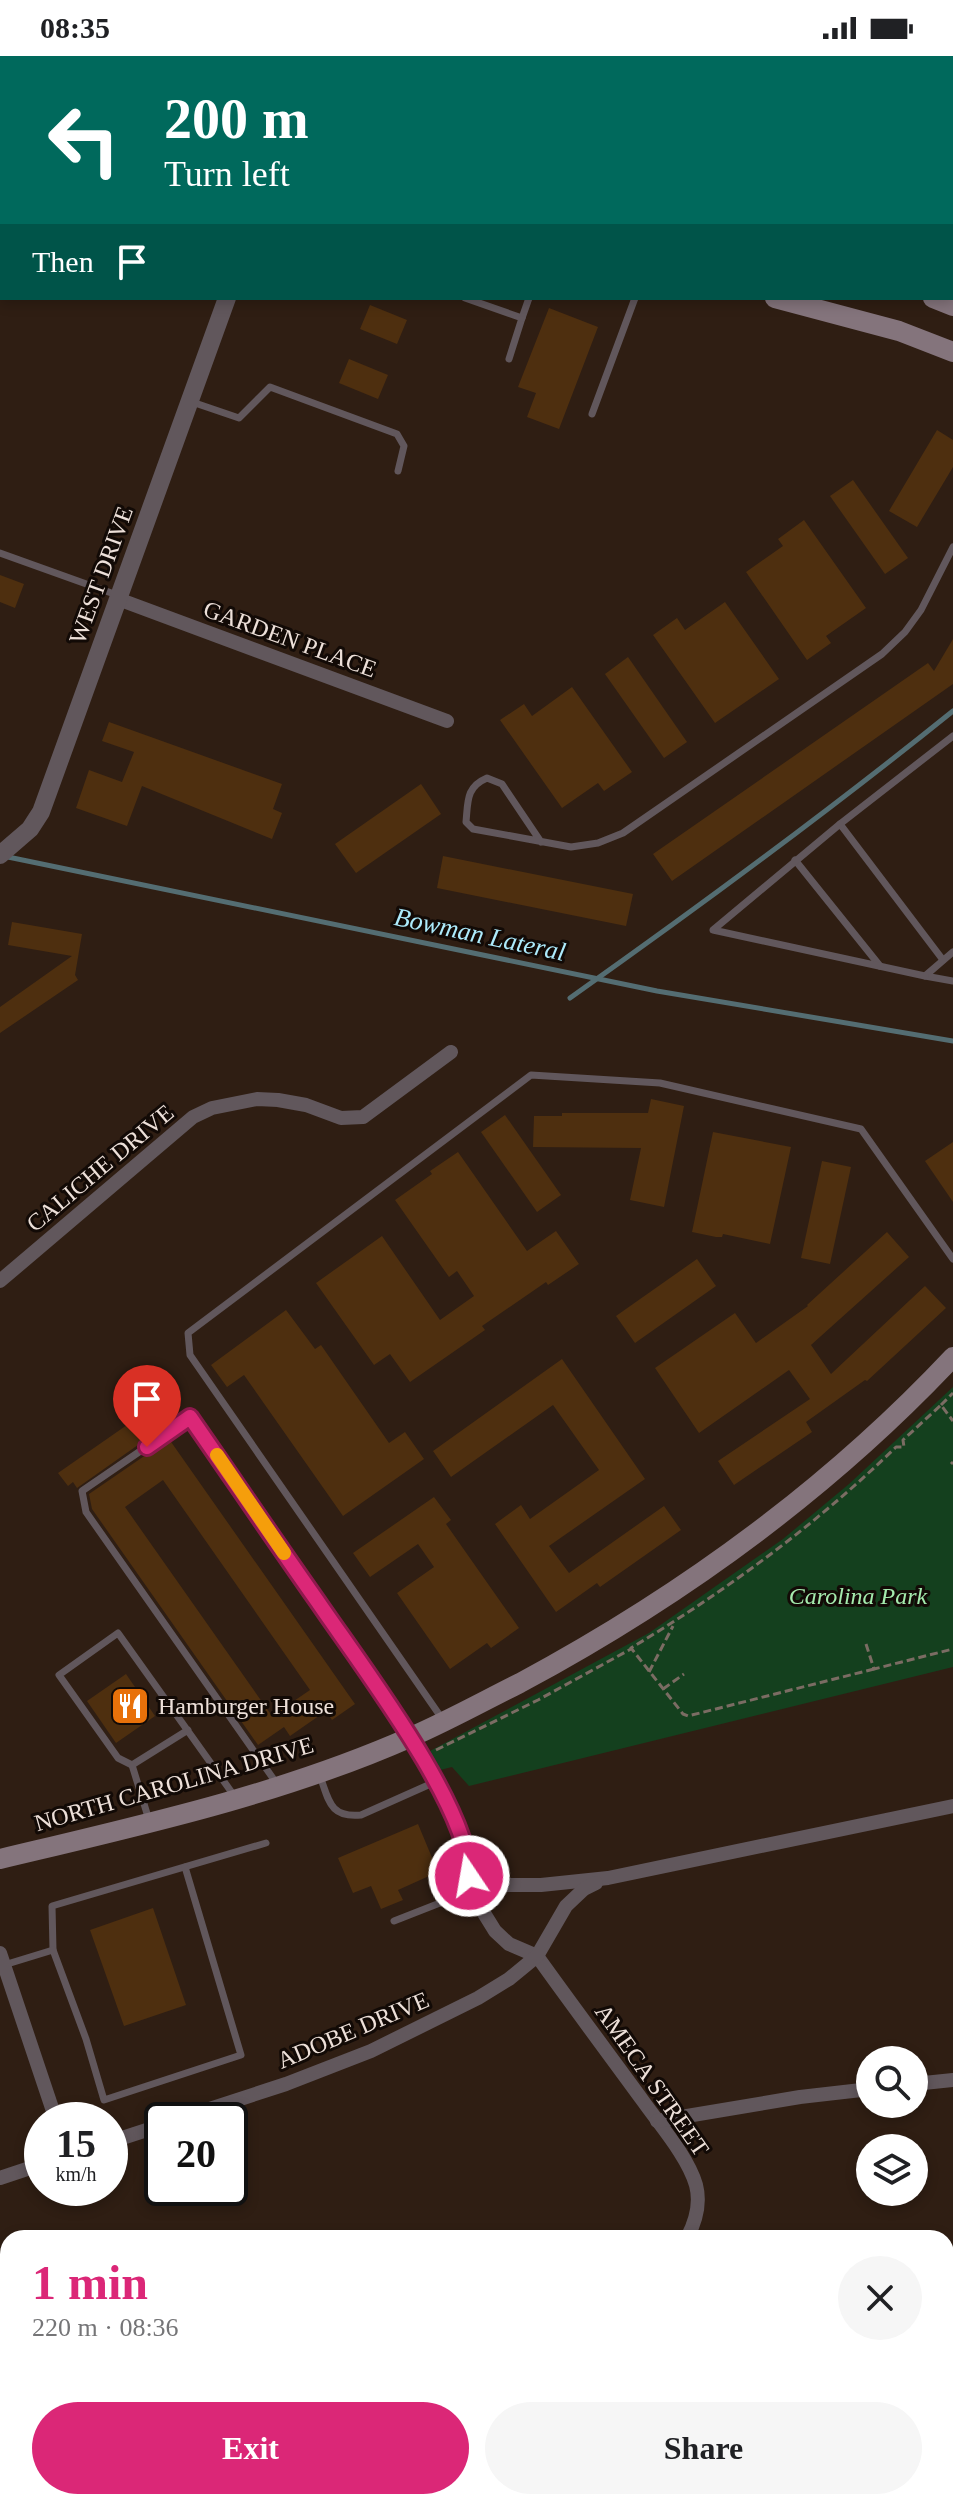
<!DOCTYPE html>
<html lang="en">
<head>
<meta charset="utf-8">
<style>
	body { margin:0; font-family:"Times New Roman",serif; background:#f6f6f6; color:#202124; height:100vh; display:flex; flex-direction:column; font-size:30px; white-space:nowrap }
	* { box-sizing:border-box; margin:0 }
	p { font-size:26px; color:#757577 }
	.icon { flex:none; width:44px; height:44px; fill:none; stroke:currentColor; stroke-width:2; stroke-linecap:round; stroke-linejoin:round }
	.map { position:relative; flex:1; overflow:hidden }
	.details { position:absolute; left:0px; top:2174px; width:954px; height:280px; display:flex; flex-direction:column; background:#fff; border-radius:24px 24px 0 0; box-shadow:0 4px 12px #0003 }
	.details>* { flex:none }
	.top-card { position:absolute; left:0px; top:0px; width:954px; height:244px; box-shadow:0 4px 12px #0003; background:#00695c; color:#fff; overflow:hidden }
	.fabs { position:absolute; left:856px; top:1990px; display:grid; gap:16px }
	.fabs a { display:grid; place-items:center; width:72px; height:72px; border-radius:50%; background:#fff; box-shadow:0 4px 12px #0003; font-size:40px }
	.speed { position:absolute; left:24px; top:2046px; display:flex; gap:16px; font-size:40px; font-weight:700; text-align:center }
	.speed>* { display:grid; place-content:center; width:104px; height:104px; border-radius:50%; background:#fff; box-shadow:0 4px 12px #0003; line-height:1 }
	.speed small { font-size:20px; font-weight:400 }
	.speed .limit { border:4px solid #111; border-radius:12px; background:#fff; color:#111 }
	.pin { position:absolute; display:grid; place-items:center; width:68px; height:68px; color:#fff; margin:-82px -34px; border-radius:50% 50% 50% 0; rotate:-45deg; box-shadow:0 0 8px #0007 }
	.pin .icon { rotate:45deg }
	.me { position:absolute; width:88px; margin:-44px; rotate:348deg; stroke-linejoin:round; filter:drop-shadow(0 0 6px #0008) }
	.turn { display:flex; align-items:center; gap:28px; height:168px; padding:0 32px; font-size:36px }
	.turn .icon { width:104px; height:104px; stroke-width:2.5 }
	.turn b { display:block; font-size:56px; line-height:68px }
	.then { display:flex; align-items:center; height:76px; padding:0 32px; background:#0003; gap:16px; font-size:30px }
	.round { display:grid; place-items:center; flex:none; width:84px; height:84px; border-radius:42px; background:#f6f6f6 }
	.head { display:flex; align-items:center; justify-content:space-between; height:136px; padding:0 32px }
	h1 { font-size:48px; font-weight:700; line-height:60px; color:#db2777 }
	.button { display:flex; gap:16px; margin-top:auto; padding:16px 32px }
	.button a { flex:1; height:92px; border-radius:48px; background:#db2777; color:#fff; font-size:32px; font-weight:700; line-height:92px; text-align:center }
	.button a+a { background:#f6f6f6; color:#202124 }
	.status { display:flex; justify-content:space-between; align-items:center; height:56px; padding:0 40px; background:#fff; direction:ltr }
	.status svg { height:22px; fill:currentColor }
	.map>svg:first-child { display:block }
	.green { fill:#14401e }
	.lines { fill:none; stroke-linecap:round; stroke-linejoin:round }
	.stream { stroke:#546d72; stroke-width:5 }
	.building { fill:#4e2f0f; fill-rule:evenodd }
	.path { stroke:#7b6c63; stroke-width:3; stroke-dasharray:8 4; stroke-linecap:butt }
	.service { stroke:#61575c; stroke-width:7 }
	.minor { stroke:#61575c; stroke-width:14 }
	.tertiary { stroke:#61575c; stroke-width:18 }
	.secondary { stroke:#84747c; stroke-width:20 }
	.route-casing { stroke:#8e194d; stroke-width:20 }
	.route { stroke:#db2777; stroke-width:14 }
	.slow { stroke:#f59e0b; stroke-width:14 }
	.labels { text-anchor:middle; stroke-width:6; stroke-linejoin:round; paint-order:stroke }
	.street-label { font-size:24px; fill:#ede0d9; stroke:#120a06 }
	.park-label { font-size:24px; font-style:italic; fill:#a4ebad; stroke:#120a06 }
	.poi-label { font-size:24px; fill:#ede0d9; stroke:#120a06; text-anchor:start }
	.water-label { font-size:26px; font-style:italic; fill:#adebfc; stroke:#120a06 }
</style>
</head>
<body>
<div class="status"><b>08:35</b><svg viewBox="0 0 49 12"><path d="M0 12V9h3v3zM5 12V6h3v6zM10 12V3h3v9zM15 12V0h3v12zM26 1h20v11H26zM47 4h2v5h-2z"/></svg></div>
<div class="map">
<svg width="953" height="2454" viewBox="0 0 953 2454">
	<rect width="100%" height="100%" fill="#2f1e13"/>
	<!-- green -->
	<path class="green" d="M953 1331V1611L469 1730 452 1711 436 1715 431 1707 430 1695 649 1577 783 1483 849 1428Z"/>
	<g class="lines">
		<!-- stream -->
		<g class="stream">
			<path d="M8 801 657 935 953 985"/>
			<path d="M570 942C700 850 829 755 953 655"/>
		</g>
	</g>
	<!-- building -->
	<g class="building">
		<path d="M370 249 407 264 397 288 360 273Z"/>
		<path d="M549 252 598 271 559 373 527 361 536 337 518 331Z"/>
		<path d="M349 303 388 319 378 343 339 327Z"/>
		<path d="M937 374 953 384V411L917 471 889 455Z"/>
		<path d="M853 424 908 502 885 518 830 440Z"/>
		<path d="M804 464 866 552 826 580 831 587 807 604 746 516 783 490 778 483Z"/>
		<path d="M0 519 24 528 15 552 0 546Z"/>
		<path d="M725 546 779 623 715 667 653 579 677 562 685 574Z"/>
		<path d="M953 583V628L672 825 653 798 928 607 934 615Z"/>
		<path d="M628 601 687 686 664 702 605 618Z"/>
		<path d="M572 631 632 716 604 735 598 727 562 752 500 664 524 648 532 660Z"/>
		<path d="M109 666 282 728 273 753 282 757 272 783 142 730 127 770 76 752 89 714 122 726 134 696 102 685Z"/>
		<path d="M421 728 441 758 356 817 335 788Z"/>
		<path d="M443 800 633 838 626 870 437 832Z"/>
		<path d="M12 866 82 878 75 919 78 924 0 977V951L72 900 8 889Z"/>
		<path d="M651 1043 684 1050 664 1151 630 1144 641 1092 533 1091 534 1060H562V1057H648Z"/>
		<path d="M505 1059 561 1139 537 1156 481 1076Z"/>
		<path d="M713 1076 791 1091 770 1188 723 1178 722 1181H716L692 1176Z"/>
		<path d="M953 1086V1146L925 1105Z"/>
		<path d="M458 1096 527 1195 556 1175 579 1208 548 1229 546 1226 482 1270 485 1274 410 1326 390 1298 374 1309 316 1227 382 1180 440 1264 474 1240 457 1215 449 1221 395 1144 432 1118 430 1115Z"/>
		<path d="M822 1105 851 1111 830 1208 801 1202Z"/>
		<path d="M887 1176 909 1201 811 1289 831 1318 925 1230 946 1252 867 1325 865 1324 806 1366 812 1376 734 1429 718 1405 810 1343 789 1314 699 1377 655 1312 735 1257 756 1287 808 1250 807 1249Z"/>
		<path d="M697 1203 716 1230 635 1287 616 1260Z"/>
		<path d="M286 1254 315 1293 321 1289 389 1387 405 1376 424 1403 343 1460 244 1319 227 1331 211 1309Z"/>
		<path d="M562 1303 645 1423 549 1490 569 1517 664 1450 681 1474 600 1531 597 1527 556 1556 495 1468 521 1449 530 1463 599 1414 553 1349 451 1421 433 1395Z"/>
		<path d="M160 1346 169 1359 158 1367 162 1372 77 1432 73 1426 68 1430 58 1417Z"/>
		<path d="M169 1383 355 1648 332 1664 326 1655 290 1680 284 1671 258 1689 92 1453 89 1438ZM163 1424 310 1634 272 1660 125 1451Z"/>
		<path d="M434 1441 451 1464 446 1468 519 1572 491 1592 487 1587 450 1613 397 1537 434 1511 418 1488 370 1521 353 1497Z"/>
		<path d="M126 1618 155 1660 116 1687 87 1645Z"/>
		<path d="M418 1768 438 1816 398 1834 403 1844 381 1853 371 1830 353 1837 338 1802Z"/>
		<path d="M153 1852 186 1949 124 1970 90 1874Z"/>
	</g>
	<g class="lines">
		<!-- path -->
		<g class="path">
			<path d="M941 1349 953 1337"/>
			<path d="M951 1408 953 1406"/>
			<path d="M866 1588 874 1613 953 1593"/>
			<path d="M874 1613 688 1660 683 1658 631 1592C726 1535 817 1468 896 1391H904L903 1384 941 1349 953 1365"/>
			<path d="M649 1616 673 1570"/>
			<path d="M663 1633 684 1618"/>
			<path d="M436 1694 538 1644 631 1593"/>
		</g>
		<!-- service -->
		<g class="service">
			<path d="M346 2V0"/>
			<path d="M952 63 953 64"/>
			<path d="M952 115 953 113"/>
			<path d="M465 242 522 262 509 303"/>
			<path d="M522 262 529 242"/>
			<path d="M192 346 239 362 270 331 397 378 404 390 398 415"/>
			<path d="M592 358 635 242"/>
			<path d="M0 497 117 539"/>
			<path d="M840 768 953 680"/>
			<path d="M541 786 502 728 487 722C466 731 468 745 466 766L473 773 571 791 598 787 623 777 882 598 905 576 921 554 953 491"/>
			<path d="M795 804 880 910"/>
			<path d="M953 896 925 920 953 925"/>
			<path d="M925 920 713 874 840 768 943 904"/>
			<path d="M443 1664 190 1299 188 1277 531 1019 660 1027 861 1073 953 1203"/>
			<path d="M188 1674 132 1709 118 1702 59 1619 118 1577C157 1632 196 1686 235 1741"/>
			<path d="M132 1709 149 1764"/>
			<path d="M320 1720C329 1745 330 1762 361 1759L435 1726"/>
			<path d="M277 1728 86 1456 82 1435 190 1361 410 1682 452 1758 469 1808 465 1830 445 1845 394 1865"/>
			<path d="M53 1894 52 1850 266 1787"/>
			<path d="M4 1909 53 1894 86 1983 104 2044 241 1999 185 1811"/>
		</g>
		<!-- minor -->
		<g class="minor">
			<path d="M269 0 270 2"/>
			<path d="M118 543 447 665"/>
			<path d="M0 1225 193 1061 212 1052 257 1043 278 1044 306 1049 341 1062 363 1061 451 996"/>
			<path d="M0 1897 56 2064"/>
			<path d="M537 1900 509 1888 495 1875 482 1854V1845L487 1836 500 1829H541L608 1822 953 1750"/>
			<path d="M537 1900C572 1949 608 1997 643 2045 660 2069 688 2101 696 2129 701 2148 696 2165 687 2182"/>
			<path d="M914 2028 953 2024"/>
			<path d="M176 2064 286 2028 371 1995 478 1942 509 1923 537 1900 566 1850 584 1833 596 1827"/>
			<path d="M657 2065 800 2041 870 2033"/>
			<path d="M110 2086 162 2069"/>
			<path d="M0 2122 42 2108"/>
			<path d="M946 2312 953 2310"/>
			<path d="M0 2374 8 2372"/>
			<path d="M867 2446 873 2454"/>
			<path d="M522 2454 546 2446"/>
		</g>
		<!-- tertiary -->
		<g class="tertiary">
			<path d="M311 2 312 0"/>
			<path d="M0 799 30 773 41 756 227 242"/>
		</g>
		<!-- secondary -->
		<g class="secondary">
			<path d="M96 0 102 2"/>
			<path d="M0 14 2 15"/>
			<path d="M775 242 899 275 953 296"/>
			<path d="M933 242 953 250"/>
			<path d="M0 1803C138 1770 280 1739 411 1681 448 1665 484 1645 520 1627 680 1541 829 1433 953 1301"/>
		</g>
	</g>
	<g class="lines">
		<defs>
			<path id="route" d="M147 1391 190 1361C233 1423 275 1485 318 1546 358 1605 471 1752 469 1820"/>
		</defs>
		<!-- route casing -->
		<use href="#route" class="route-casing"/>
		<!-- route -->
		<use href="#route" class="route"/>
		<!-- slow -->
		<path class="slow" d="M217 1399 284 1497"/>
	</g>
	<!-- icons -->
	<defs>
		<symbol id="restaurant-square" viewBox="-11 -11 22 22"><rect x="-9" y="-9" width="18" height="18" rx="4" fill="#e8710a" stroke="#120a06"/><path d="M-5-6h1v4h1v-4h1v4h1v-4h1v5L-1.5 .5V6h-2V.5L-5-1ZM5-6V6H3V1.5H1.5Q1.5-4 5-6Z" fill="#fff"/></symbol>
	</defs>
	<g fill-rule="evenodd">
		<use href="#restaurant-square" x="108" y="1628" width="44" height="44"/>
	</g>
	<g class="labels">
		<!-- street labels -->
		<g class="street-label">
			<text transform="translate(101 519) rotate(-70)" y="8">WEST DRIVE</text>
			<text transform="translate(290 583) rotate(20)" y="8">GARDEN PLACE</text>
			<text transform="translate(100 1112) rotate(-40)" y="8">CALICHE DRIVE</text>
			<text transform="translate(174 1728) rotate(-16)" y="8">NORTH CAROLINA DRIVE</text>
			<text transform="translate(353 1974) rotate(-23)" y="8">ADOBE DRIVE</text>
			<text transform="translate(652 2024) rotate(55)" y="8">AMECA STREET</text>
		</g>
		<!-- park labels -->
		<g class="park-label">
			<text x="858" y="1548">Carolina Park</text>
		</g>
		<!-- poi labels -->
		<g class="poi-label">
			<text x="158" y="1658">Hamburger House</text>
		</g>
		<!-- water labels -->
		<g class="water-label">
			<text transform="translate(480 878) rotate(12)" y="9">Bowman Lateral</text>
		</g>
	</g>
</svg>
<div class="fabs">
<a><svg class="icon" aria-label="search" viewBox="0 0 24 24"><circle cx="10" cy="10" r="6"/><path d="M15 15l6 6"/></svg></a>
<a><svg class="icon" aria-label="layers" viewBox="0 0 24 24"><path d="M12 4l9 5-9 5-9-5zM3 14l9 5 9-5"/></svg></a>
</div>
<div class="speed"><div>15<small>km/h</small></div><div class="limit">20</div></div>
<div class="pin" style="left:147px;top:1391px;background:#d93025"><svg class="icon" aria-label="arrive" viewBox="0 0 24 24"><path d="M6 21V4h12l-3 4 3 4H6"/></svg></div>
<svg class="me" style="left:469px;top:1820px" viewBox="-20 -20 40 40"><circle r="17" fill="#db2777" stroke="#fff" stroke-width="3"/><path d="M0-11L8 9 0 5-8 9z" fill="#fff"/></svg>
<div class="top-card">
<div class="turn"><svg class="icon" aria-label="left" viewBox="0 0 24 24"><path d="M17 20v-9H6M10 6l-5 5 5 5"/></svg><div><b>200 m</b>Turn left</div></div>
<div class="then">Then<svg class="icon" aria-label="arrive" viewBox="0 0 24 24"><path d="M6 21V4h12l-3 4 3 4H6"/></svg></div>
</div>
<section class="details">
<div class="head"><div><h1>1 min</h1><p>220 m · 08:36</p></div><a class="round"><svg class="icon" aria-label="close" viewBox="0 0 24 24"><path d="M6 6l12 12M18 6L6 18"/></svg></a></div>
<div class="button"><a>Exit</a><a>Share</a></div>
</section>
</div>
</body>
</html>
